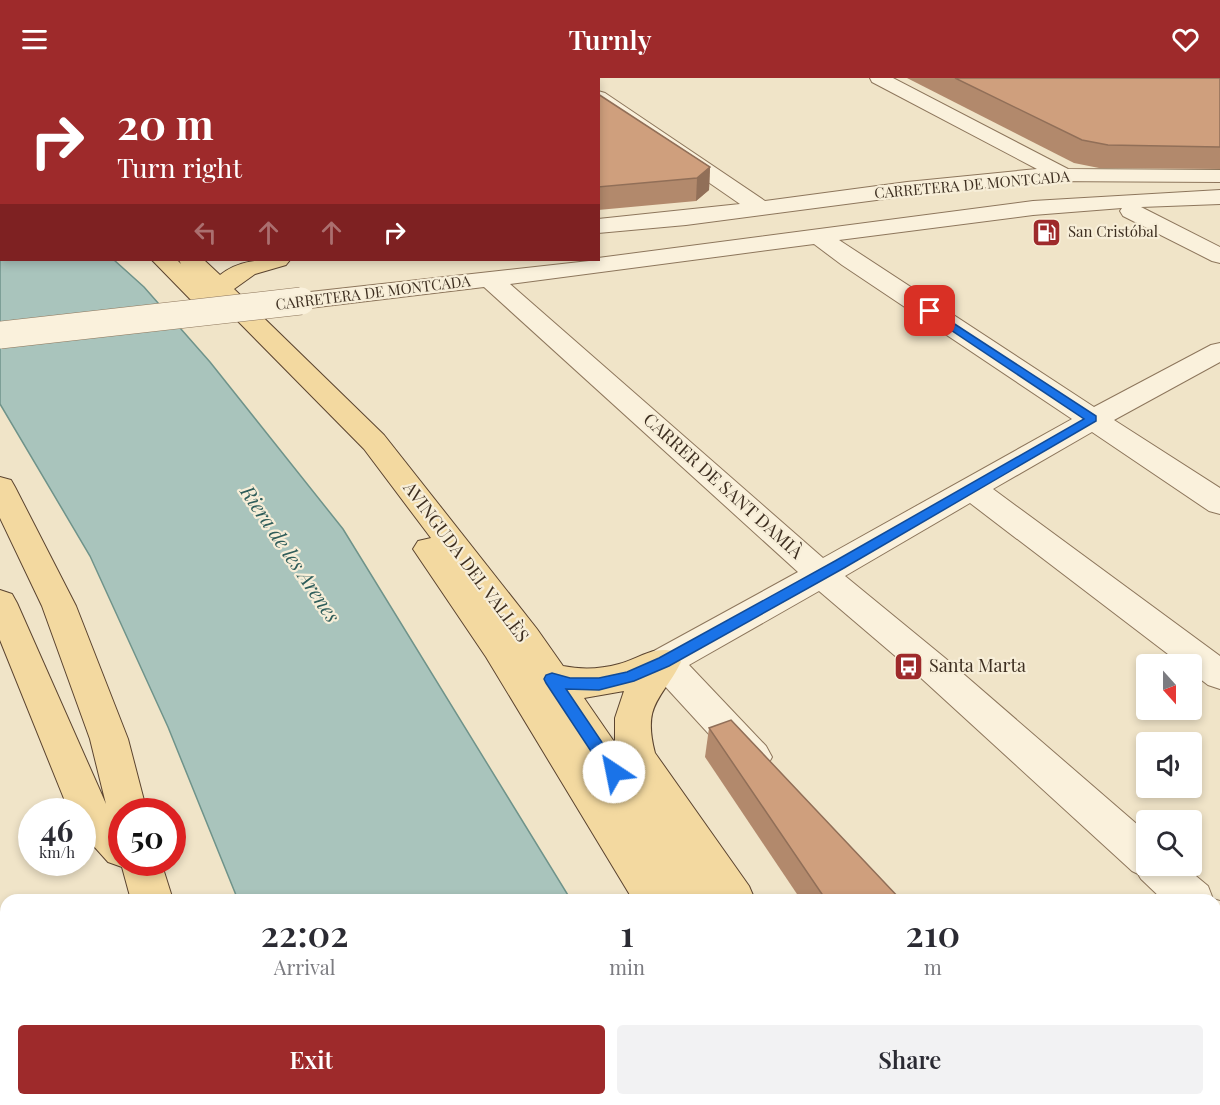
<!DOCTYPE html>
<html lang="en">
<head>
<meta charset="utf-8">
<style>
	body { margin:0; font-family:"Playfair Display",serif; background:#f2f2f3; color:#2b2b33; height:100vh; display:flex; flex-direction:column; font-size:22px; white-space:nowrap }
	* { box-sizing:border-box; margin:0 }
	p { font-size:20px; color:#7c7c81 }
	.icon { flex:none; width:33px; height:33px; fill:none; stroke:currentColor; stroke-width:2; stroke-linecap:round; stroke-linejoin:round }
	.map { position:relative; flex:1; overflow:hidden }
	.details { position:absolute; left:0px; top:816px; width:1221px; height:212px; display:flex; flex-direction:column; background:#fff; border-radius:18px 18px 0 0; box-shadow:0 3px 9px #0003 }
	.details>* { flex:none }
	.top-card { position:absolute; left:0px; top:0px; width:600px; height:183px; box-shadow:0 3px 9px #0003; background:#9e2a2b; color:#fff; overflow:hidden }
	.needle { width:39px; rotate:159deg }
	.fabs { position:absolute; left:1136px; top:576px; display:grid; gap:12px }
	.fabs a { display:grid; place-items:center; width:66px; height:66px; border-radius:6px; background:#fff; box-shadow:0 3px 9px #0003; font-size:30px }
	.speed { position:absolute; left:18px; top:720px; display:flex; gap:12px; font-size:30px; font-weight:700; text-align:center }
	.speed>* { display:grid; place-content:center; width:78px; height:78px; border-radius:50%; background:#fff; box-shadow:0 3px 9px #0003; line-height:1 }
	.speed small { font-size:15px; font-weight:400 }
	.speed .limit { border:9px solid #d22; background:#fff; color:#111 }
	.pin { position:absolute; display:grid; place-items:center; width:51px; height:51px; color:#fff; margin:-26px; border-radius:12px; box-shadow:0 3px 9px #0006 }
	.me { position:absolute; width:66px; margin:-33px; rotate:326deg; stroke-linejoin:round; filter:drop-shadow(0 0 4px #0008) }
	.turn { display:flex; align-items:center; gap:21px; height:126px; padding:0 18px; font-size:27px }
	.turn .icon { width:78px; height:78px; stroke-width:2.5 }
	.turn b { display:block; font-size:42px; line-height:51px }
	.lanes { display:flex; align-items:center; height:57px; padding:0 18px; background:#0003; justify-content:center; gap:30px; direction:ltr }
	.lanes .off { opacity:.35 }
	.eta { display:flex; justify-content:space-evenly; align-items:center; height:102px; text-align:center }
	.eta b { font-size:36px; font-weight:600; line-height:42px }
	.cta { display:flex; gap:12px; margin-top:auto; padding:12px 18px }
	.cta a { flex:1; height:69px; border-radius:6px; background:#9e2a2b; color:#fff; font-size:24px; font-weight:600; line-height:69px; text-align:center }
	.cta a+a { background:#f2f2f3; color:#2b2b33 }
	header { display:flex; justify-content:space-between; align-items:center; height:78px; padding:0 18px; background:#9e2a2b; color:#fff; font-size:27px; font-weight:600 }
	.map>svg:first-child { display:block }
	.water { fill:#a9c4bc; stroke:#6f938a; stroke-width:1.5 }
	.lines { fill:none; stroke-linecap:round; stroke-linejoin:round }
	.minor-casing { stroke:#8d765c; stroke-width:2 }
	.major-casing { stroke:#5b4430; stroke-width:2 }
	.minor { fill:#faf1dc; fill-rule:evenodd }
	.major { fill:#f3d9a0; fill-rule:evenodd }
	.minor-bridge-casing { stroke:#8d765c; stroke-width:28; stroke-linecap:butt }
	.minor-bridge { stroke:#faf1dc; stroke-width:27 }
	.wall { fill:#b2896c }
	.shaded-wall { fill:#916f58 }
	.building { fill:#cf9f7d; stroke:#916f58; stroke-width:1.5 }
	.route { fill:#1a73e8; stroke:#114b97; stroke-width:1.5 }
	.labels { text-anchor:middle; stroke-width:4.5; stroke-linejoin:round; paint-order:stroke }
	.far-street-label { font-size:15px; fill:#3d2e20; stroke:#f7eed8 }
	.far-poi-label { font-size:15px; fill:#3d2e20; stroke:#f7eed8; text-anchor:start }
	.street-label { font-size:18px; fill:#3d2e20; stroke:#f7eed8 }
	.poi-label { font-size:18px; fill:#3d2e20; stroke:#f7eed8; text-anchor:start }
	.water-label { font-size:20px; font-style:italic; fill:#2f5d5a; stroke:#f7eed8 }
</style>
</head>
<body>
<header><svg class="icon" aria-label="menu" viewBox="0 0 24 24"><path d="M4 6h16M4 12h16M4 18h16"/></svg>Turnly<svg class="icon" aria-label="heart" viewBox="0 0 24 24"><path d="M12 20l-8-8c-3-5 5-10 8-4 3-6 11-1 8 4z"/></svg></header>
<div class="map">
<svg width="1220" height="1027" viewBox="0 0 1220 1027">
	<rect width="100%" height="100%" fill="#f0e4c8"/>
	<!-- water -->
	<g class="water">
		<path d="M0 82 2 182H114L144 209 210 284 343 451 571 822H238L168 649 90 478 0 326Z"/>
		<path d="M307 1022H690L693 1027H308Z"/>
	</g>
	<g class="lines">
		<defs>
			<g id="minor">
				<path d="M258 0H277L278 2H259Z"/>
				<path d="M870 0H893L1068 91 1220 92V104L1042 103 907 118 686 147 598 155V141L740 126 598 28V13L605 15 765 123 907 104 1037 91 872 4Z"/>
				<path d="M1220 112V126L1141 129 1220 169V185L1212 183 1123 138 1120 133 1122 130 1033 137 839 162 1094 329 1211 267 1220 265V284L1114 342 1220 410V436L1209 433 1092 354 993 411 1220 578V611L1208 607 1191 594V586H1181L970 425 845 498 945 580 1146 754V788H1184L1208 808 1213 821 1220 823V866L1215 864V822H1163L1141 801 1138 796 1132 793 921 600 819 513 689 587 766 668 772 679 766 690 753 695 740 690 652 594 647 584 652 574 798 494 484 209 301 231 292 228 288 223 292 218 301 215 598 182V180L1033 123ZM814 166 842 187 1072 341 823 480 510 206Z"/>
			</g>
			<g id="major">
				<path d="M0 18H2V31L0 30Z"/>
				<rect x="0" y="43" width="2" height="13"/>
				<path d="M152 182H177L181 186 179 182H204L220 197C242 180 263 182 290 182L286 187 255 196 234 211 384 357 537 551 563 588C582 592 601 591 619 586 641 580 653 567 676 574L681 584C662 622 642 625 655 675L749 808 755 822H633L486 579 413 471 418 463 431 460 364 371 221 226 218 231 209 234 200 231 196 226 198 224 191 222ZM624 613 615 640V665L584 620Z"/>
				<path d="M0 399 11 402 15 409 76 528 128 661 147 734H122V784H161L173 822H131L122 789 108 784 82 755V734L69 733 0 562V512L12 516 17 525 106 726 90 661 42 528 0 440Z"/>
				<path d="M181 1022H227L229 1027H181Z"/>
				<path d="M754 1022H801L804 1027H756Z"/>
				<path d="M807 1022H891L894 1027H809Z"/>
			</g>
		</defs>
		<!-- minor casing -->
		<use href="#minor" class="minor-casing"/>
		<!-- major casing -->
		<use href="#major" class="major-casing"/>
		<!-- minor -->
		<use href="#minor" class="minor"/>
		<!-- major -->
		<use href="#major" class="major"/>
		<defs>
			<path id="minor-bridge" d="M0 257 301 223"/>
		</defs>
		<!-- minor-bridge casing -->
		<use href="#minor-bridge" class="minor-bridge-casing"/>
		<!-- minor-bridge -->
		<use href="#minor-bridge" class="minor-bridge"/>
	</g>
	<!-- wall -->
	<g class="wall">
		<path d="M293 0H574L576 2H295Z"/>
		<path d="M907 0H1220V91L1099 90 1074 85Z"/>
		<path d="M598 16 710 89 709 112 696 123 598 132Z"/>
		<path d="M709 650 901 822H801L705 679Z"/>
		<path d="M934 1022H1089L1094 1027H938Z"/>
	</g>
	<!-- shaded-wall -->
	<path class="shaded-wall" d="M710 89 709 112 696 123 697 100Z"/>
	<!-- building -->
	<g class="building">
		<path d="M313 0H574L576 2H315Z"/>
		<path d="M955 0H1220V69L1108 67 1082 62Z"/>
		<path d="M598 16 710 89 697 100 598 109Z"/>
		<path d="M731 642 901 822H826L709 650Z"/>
		<path d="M963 1022H1089L1094 1027H967Z"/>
	</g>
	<!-- route -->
	<path class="route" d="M930 230 1096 338V343L844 490 669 588 634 603 599 612 566 611 622 694 619 699 614 701 608 699 546 605 544 601 546 597 552 595 570 600H599L627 594 659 580 835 483 1084 341 927 236V231Z"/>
	<!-- icons -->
	<defs>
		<symbol id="fuel-square" viewBox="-11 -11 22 22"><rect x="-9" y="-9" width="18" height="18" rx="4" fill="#9e2a2b" stroke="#f7eed8"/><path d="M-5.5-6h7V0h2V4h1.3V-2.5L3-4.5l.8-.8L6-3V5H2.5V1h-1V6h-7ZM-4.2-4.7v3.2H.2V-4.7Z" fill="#fff"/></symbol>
		<symbol id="bus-square" viewBox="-11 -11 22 22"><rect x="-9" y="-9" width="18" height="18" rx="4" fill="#9e2a2b" stroke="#f7eed8"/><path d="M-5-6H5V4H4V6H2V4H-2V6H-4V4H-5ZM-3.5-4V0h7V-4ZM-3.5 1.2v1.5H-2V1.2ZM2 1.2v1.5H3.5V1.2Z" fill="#fff"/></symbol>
	</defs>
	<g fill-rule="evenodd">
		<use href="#fuel-square" x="1030" y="138" width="33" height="33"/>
		<use href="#bus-square" x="892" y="572" width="33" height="33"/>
	</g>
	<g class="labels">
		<!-- far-street labels -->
		<g class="far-street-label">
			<text transform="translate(972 107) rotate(-5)" y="5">CARRETERA DE MONTCADA</text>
			<text transform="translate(373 215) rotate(-7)" y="5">CARRETERA DE MONTCADA</text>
		</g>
		<!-- far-poi labels -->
		<g class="far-poi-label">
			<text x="1068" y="159">San Cristóbal</text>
		</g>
		<!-- street labels -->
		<g class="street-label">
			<text transform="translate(723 408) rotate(42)" y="6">CARRER DE SANT DAMIÀ</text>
			<text transform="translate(466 484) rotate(53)" y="6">AVINGUDA DEL VALLÈS</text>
		</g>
		<!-- poi labels -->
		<g class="poi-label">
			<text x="929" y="594">Santa Marta</text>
		</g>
		<!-- water labels -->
		<g class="water-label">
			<text transform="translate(290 476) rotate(56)" y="7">Riera de les Arenes</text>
		</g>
	</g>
</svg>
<div class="fabs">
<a><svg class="needle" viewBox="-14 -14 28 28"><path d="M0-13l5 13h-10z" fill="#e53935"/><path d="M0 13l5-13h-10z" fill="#7c7c81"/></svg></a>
<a><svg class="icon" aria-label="sound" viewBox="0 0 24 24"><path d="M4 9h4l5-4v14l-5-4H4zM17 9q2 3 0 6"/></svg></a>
<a><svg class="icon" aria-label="search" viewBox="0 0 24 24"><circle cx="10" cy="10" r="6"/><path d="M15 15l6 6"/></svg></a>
</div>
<div class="speed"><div>46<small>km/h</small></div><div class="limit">50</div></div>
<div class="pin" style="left:930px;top:233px;background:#d93025"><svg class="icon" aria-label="arrive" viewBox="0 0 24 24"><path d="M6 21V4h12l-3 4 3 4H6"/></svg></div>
<svg class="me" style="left:614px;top:694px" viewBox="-20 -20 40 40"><circle r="19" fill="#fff"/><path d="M0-13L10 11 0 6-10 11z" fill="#1a73e8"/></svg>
<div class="top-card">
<div class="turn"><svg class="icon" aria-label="right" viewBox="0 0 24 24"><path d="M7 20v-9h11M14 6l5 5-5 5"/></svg><div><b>20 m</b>Turn right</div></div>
<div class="lanes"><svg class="icon off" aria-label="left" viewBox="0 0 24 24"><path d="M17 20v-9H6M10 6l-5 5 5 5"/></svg><svg class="icon off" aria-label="ahead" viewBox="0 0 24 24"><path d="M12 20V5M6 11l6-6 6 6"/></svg><svg class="icon off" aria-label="ahead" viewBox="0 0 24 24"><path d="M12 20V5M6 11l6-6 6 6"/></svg><svg class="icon" aria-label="right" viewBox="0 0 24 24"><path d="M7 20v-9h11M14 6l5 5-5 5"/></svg></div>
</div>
<section class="details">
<div class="eta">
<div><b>22:02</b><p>Arrival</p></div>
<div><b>1</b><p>min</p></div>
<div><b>210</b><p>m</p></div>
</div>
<div class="cta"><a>Exit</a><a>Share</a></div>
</section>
</div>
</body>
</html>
